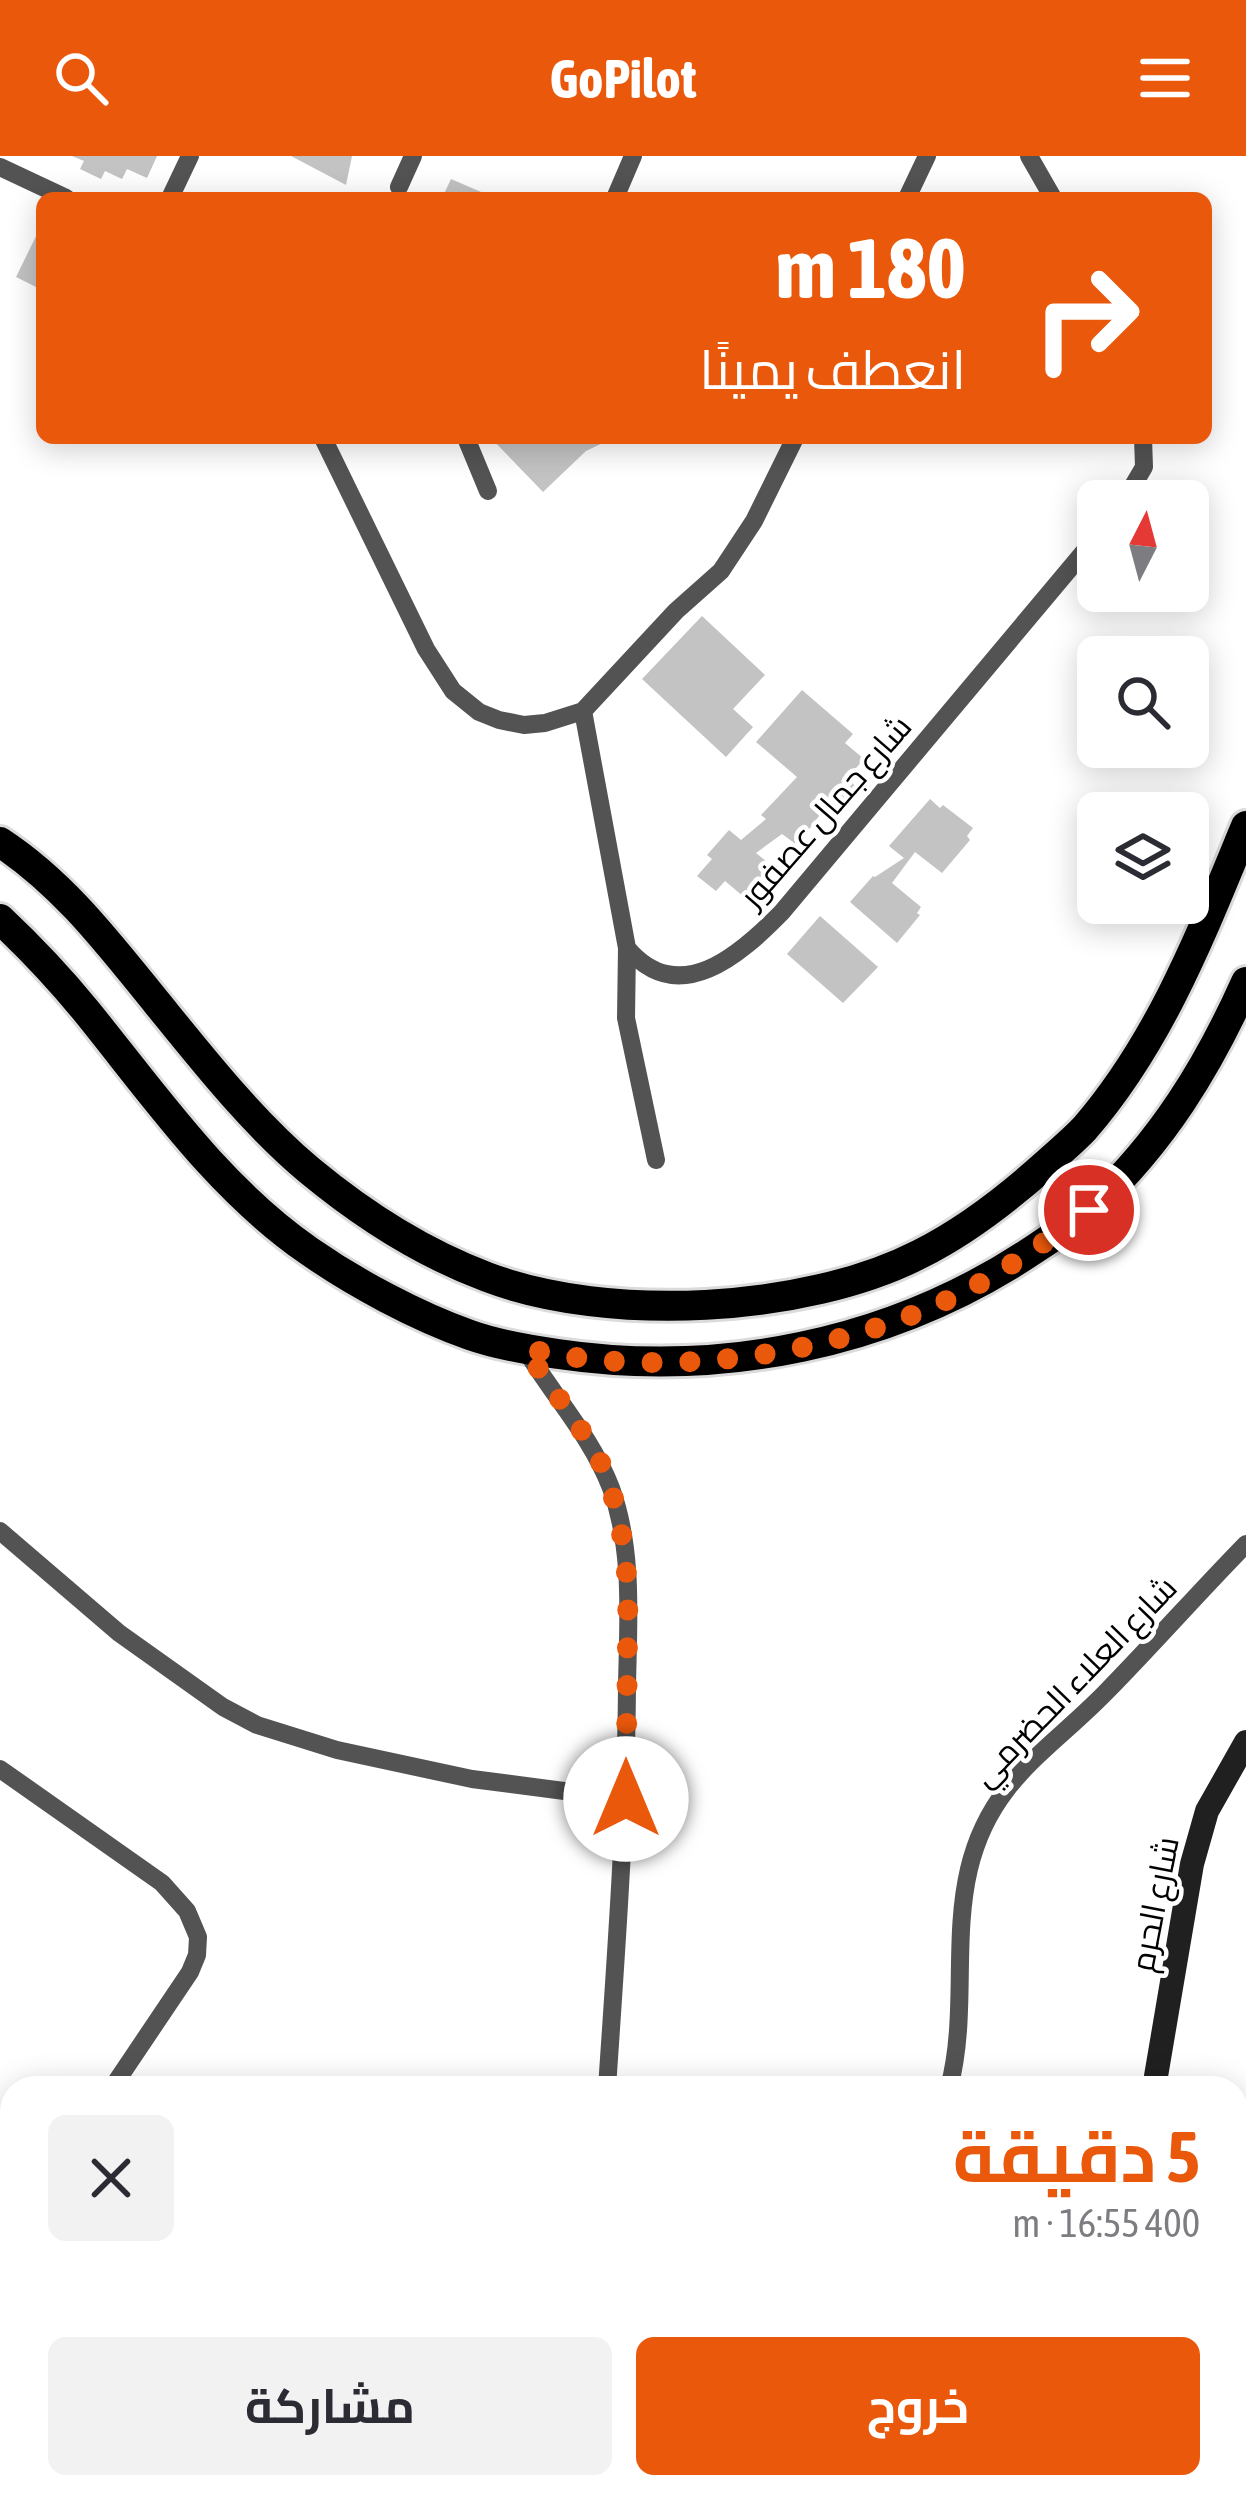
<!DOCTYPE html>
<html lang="ar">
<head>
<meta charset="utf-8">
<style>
	body { margin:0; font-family:"Asap Condensed",Cairo,sans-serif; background:#f2f2f3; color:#2b2b33; direction:rtl; height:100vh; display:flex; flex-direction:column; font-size:45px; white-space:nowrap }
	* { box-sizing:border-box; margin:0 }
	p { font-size:39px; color:#7c7c81 }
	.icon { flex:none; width:66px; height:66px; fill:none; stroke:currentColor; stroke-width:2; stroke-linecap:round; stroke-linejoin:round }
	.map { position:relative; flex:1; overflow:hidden; direction:ltr }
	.sheet { position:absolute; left:0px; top:1920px; width:1248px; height:423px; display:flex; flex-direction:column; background:#fff; border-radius:36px 36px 0 0; box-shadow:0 6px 30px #0003; direction:rtl }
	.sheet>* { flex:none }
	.hud { position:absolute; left:36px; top:36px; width:1176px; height:252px; border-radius:18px; box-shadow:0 6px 30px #0003; direction:rtl; background:#ea580c; color:#fff; overflow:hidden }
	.needle { width:78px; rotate:6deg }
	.tools { position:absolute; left:1077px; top:324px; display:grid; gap:24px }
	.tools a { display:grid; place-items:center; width:132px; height:132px; border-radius:18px; background:#fff; box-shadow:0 6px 30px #0003; font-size:60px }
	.pin { position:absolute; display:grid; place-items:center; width:102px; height:102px; color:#fff; margin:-51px; border:6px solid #fff; border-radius:50%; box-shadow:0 3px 12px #0007 }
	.me { position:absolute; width:132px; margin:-66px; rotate:0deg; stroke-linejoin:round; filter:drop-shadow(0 0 9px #0008) }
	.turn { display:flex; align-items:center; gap:42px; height:252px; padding:0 48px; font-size:54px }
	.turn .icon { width:156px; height:156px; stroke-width:2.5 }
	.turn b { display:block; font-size:84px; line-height:102px }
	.round { display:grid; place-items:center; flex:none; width:126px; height:126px; border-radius:18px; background:#f2f2f3 }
	.summary { display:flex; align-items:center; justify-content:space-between; height:204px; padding:0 48px }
	h1 { font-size:72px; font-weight:700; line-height:90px; color:#ea580c }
	.button { display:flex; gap:24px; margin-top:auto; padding:24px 48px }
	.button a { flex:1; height:138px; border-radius:18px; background:#ea580c; color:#fff; font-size:48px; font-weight:700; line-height:138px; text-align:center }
	.button a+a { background:#f2f2f3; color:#2b2b33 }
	header { display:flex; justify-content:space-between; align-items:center; height:156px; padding:0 48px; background:#ea580c; color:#fff; font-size:54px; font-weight:700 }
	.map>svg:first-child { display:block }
	.building { fill:#c3c3c3 }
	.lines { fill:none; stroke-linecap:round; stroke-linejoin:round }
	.primary-casing { stroke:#dbdbdb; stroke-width:36 }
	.street { stroke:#535353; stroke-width:18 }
	.secondary { stroke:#202020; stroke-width:24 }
	.primary { stroke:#000; stroke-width:30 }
	.route { stroke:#ea580c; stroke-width:21; stroke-dasharray:0 37.8 }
	.labels { text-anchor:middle; stroke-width:9; stroke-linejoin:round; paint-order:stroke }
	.street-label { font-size:33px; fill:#000; stroke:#fff }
</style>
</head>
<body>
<header><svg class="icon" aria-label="menu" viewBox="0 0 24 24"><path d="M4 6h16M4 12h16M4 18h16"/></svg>GoPilot<svg class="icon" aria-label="search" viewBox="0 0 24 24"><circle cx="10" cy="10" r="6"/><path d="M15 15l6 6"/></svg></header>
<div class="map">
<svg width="1246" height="2342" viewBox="0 0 1246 2342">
	<rect width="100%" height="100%" fill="#fff"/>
	<!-- building -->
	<g class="building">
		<path d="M72 0H157L147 22 127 13 122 23 105 15 101 23 80 13 84 5Z"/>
		<path d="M291 0H352L346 29Z"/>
		<path d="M451 23 495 42H453L444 38Z"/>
		<path d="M42 68V134L16 121Z"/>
		<path d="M491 282H613L586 295 543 336Z"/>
		<path d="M702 460 765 519 733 553 753 571 726 601 642 523Z"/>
		<path d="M802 534 853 578 845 587 864 603 849 620 855 631 842 645 835 639 797 689 782 678 756 697 771 709 744 741 725 725 716 735 697 720 712 703 707 699 729 674 741 684 766 663 761 659 797 621 756 586Z"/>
		<path d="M930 643 940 652 943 649 973 672 967 680 970 684 942 717 915 696 892 727 921 751 917 757 920 759 897 787 850 746 873 720 875 721 904 702 889 690Z"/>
		<path d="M820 760 878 811 843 847 787 798Z"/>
	</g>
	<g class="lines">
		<defs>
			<g id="primary">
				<path d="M0 686C64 728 109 788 157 847 204 905 252 966 309 1014 362 1058 423 1097 487 1121 608 1167 805 1157 920 1098 966 1075 1007 1043 1045 1009 1058 997 1073 985 1085 972 1161 884 1202 776 1246 670"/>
				<path d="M0 763C31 792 60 823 87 856 155 940 218 1032 309 1095 355 1127 416 1160 470 1179 498 1189 529 1194 558 1198 721 1222 889 1188 1027 1098 1050 1083 1074 1068 1093 1050 1162 986 1208 911 1246 826"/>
			</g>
		</defs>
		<!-- primary casing -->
		<use href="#primary" class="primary-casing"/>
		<!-- street -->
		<g class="street">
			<path d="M1029 0 1053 42"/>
			<path d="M0 11 66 42"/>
			<path d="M399 31 413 0"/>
			<path d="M170 42 190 0"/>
			<path d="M615 42 633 0"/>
			<path d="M907 42 927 0"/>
			<path d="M323 282 426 493 453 535 479 556 499 564 524 569 545 567 583 555 676 455 721 415 754 365 795 282"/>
			<path d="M466 282 488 335"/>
			<path d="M1124 345 1144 311 1143 282"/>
			<path d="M583 555 627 792C679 853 740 799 782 756L1098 379"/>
			<path d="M627 792 626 862 656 1004"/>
			<path d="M525 1193C554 1241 591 1280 611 1332 634 1396 628 1465 627 1531 626 1665 616 1798 607 1932"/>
			<path d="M0 1375 119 1477 223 1551 257 1569 337 1594 472 1623 626 1643"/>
			<path d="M0 1613 162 1727 187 1755 198 1781 197 1799 190 1816 112 1932"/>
			<path d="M949 1932C968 1860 952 1785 969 1713 990 1624 1049 1595 1107 1535 1154 1487 1199 1436 1246 1388"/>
			<path d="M0 2018 12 2026"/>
			<path d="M0 2128 12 2105"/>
			<path d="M1236 2216 1246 2224"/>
			<path d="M1140 2331 1152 2342"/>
			<path d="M928 2332 941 2342"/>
			<path d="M537 2342 542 2331"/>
			<path d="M758 2342 765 2331"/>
		</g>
		<!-- secondary -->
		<g class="secondary">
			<path d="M1154 1932 1192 1708 1207 1655 1246 1586"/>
			<path d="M1050 2342 1057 2331"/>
		</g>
		<!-- primary -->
		<use href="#primary" class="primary"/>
	</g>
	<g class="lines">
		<!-- route -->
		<path class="route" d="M626 1643 628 1429 619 1358 602 1309 588 1284 525 1193C550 1197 574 1202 598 1204 719 1215 858 1190 966 1135 1009 1112 1050 1083 1089 1054"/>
	</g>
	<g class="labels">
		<!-- street labels -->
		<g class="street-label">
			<text transform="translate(825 655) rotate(-49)" y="12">شارع جمال عصفور</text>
			<text transform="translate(1074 1525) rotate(-46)" y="12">شارع العلاء الحضرمي</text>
			<text transform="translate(1154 1748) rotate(-79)" y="12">شارع الحرم</text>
		</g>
	</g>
</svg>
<div class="tools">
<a><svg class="needle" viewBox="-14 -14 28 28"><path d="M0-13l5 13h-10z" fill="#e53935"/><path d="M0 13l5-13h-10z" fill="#7c7c81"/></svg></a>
<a><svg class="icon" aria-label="search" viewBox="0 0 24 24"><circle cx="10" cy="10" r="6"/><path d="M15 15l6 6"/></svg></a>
<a><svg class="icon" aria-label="layers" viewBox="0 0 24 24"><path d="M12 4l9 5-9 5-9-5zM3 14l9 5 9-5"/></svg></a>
</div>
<div class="pin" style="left:1089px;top:1054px;background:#d93025"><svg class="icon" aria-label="arrive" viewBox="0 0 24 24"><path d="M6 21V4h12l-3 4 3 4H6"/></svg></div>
<svg class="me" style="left:626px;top:1643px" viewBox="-20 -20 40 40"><circle r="19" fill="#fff"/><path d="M0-13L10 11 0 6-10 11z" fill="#ea580c"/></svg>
<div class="hud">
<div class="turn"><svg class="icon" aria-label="right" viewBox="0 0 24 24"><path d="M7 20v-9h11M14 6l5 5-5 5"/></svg><div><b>180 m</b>انعطف يمينًا</div></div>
</div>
<section class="sheet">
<div class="summary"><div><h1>5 دقيقة</h1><p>400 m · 16:55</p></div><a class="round"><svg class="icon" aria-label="close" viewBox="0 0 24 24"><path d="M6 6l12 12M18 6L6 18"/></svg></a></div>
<div class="button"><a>خروج</a><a>مشاركة</a></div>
</section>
</div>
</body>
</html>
